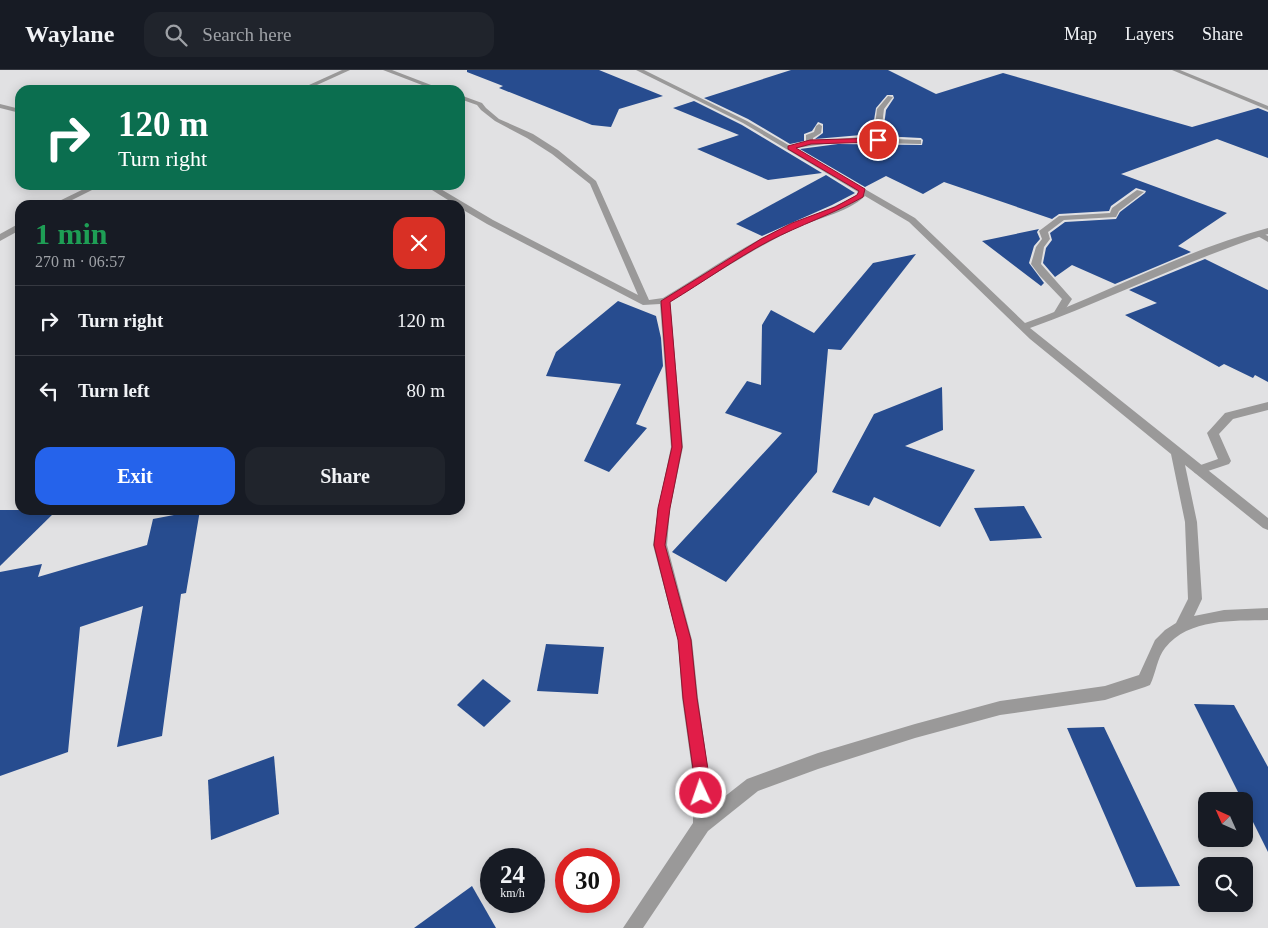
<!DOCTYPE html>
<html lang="en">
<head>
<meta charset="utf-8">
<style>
	body { margin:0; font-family:"Times New Roman",serif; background:#20242c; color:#f1f3f6; height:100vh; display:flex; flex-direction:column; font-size:19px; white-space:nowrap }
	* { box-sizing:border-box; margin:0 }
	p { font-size:16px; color:#9ea1a6 }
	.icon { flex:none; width:28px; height:28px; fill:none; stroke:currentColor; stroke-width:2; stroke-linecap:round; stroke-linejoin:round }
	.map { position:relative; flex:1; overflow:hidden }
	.panel { position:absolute; left:15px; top:130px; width:450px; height:315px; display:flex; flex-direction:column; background:#171b24; border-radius:15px; box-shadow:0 2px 12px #0003 }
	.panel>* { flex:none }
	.guide { position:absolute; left:15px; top:15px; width:450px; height:105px; border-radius:15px; box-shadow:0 2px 12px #0003; background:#0b6e4f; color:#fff; overflow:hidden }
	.needle { width:32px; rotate:315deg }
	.buttons { position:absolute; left:1198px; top:722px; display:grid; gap:10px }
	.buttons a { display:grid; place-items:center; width:55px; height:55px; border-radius:10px; background:#171b24; box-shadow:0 2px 12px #0003; font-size:25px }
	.speed { position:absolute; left:480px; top:778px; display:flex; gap:10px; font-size:25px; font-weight:700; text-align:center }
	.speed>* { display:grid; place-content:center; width:65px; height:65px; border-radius:50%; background:#171b24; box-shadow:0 2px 12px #0003; line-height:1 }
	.speed small { font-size:12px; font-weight:400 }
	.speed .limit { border:8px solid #d22; background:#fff; color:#111 }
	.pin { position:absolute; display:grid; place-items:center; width:42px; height:42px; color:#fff; margin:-21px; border:2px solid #fff; border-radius:50%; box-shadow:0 1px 5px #0007 }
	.me { position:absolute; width:55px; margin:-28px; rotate:357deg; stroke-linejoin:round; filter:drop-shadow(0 0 4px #0008) }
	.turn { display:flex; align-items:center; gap:18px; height:105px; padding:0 20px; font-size:22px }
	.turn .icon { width:65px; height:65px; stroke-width:2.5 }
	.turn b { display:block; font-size:35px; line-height:42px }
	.round { display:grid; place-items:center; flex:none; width:52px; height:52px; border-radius:15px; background:#20242c }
	.overview { display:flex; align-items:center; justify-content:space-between; height:85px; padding:0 20px }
	h1 { font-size:30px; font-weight:800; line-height:38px; color:#1e9e55 }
	.primary-button { display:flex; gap:10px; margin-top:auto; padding:10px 20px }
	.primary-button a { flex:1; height:58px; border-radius:15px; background:#2563eb; color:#fff; font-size:20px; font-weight:800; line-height:58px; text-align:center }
	.primary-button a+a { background:#20242c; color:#f1f3f6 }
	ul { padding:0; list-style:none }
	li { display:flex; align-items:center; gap:15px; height:70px; padding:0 20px; border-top:1px solid #363941 }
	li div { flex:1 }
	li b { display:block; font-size:19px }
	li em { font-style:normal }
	header { display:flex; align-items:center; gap:30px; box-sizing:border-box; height:70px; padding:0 25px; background:#171b24; border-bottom:1px solid #363941 }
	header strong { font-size:24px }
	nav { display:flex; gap:28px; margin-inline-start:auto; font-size:18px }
	.search { width:350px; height:45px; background:#20242c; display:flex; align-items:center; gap:12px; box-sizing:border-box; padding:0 18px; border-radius:15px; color:#9ea1a6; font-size:19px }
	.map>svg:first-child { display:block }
	.building { fill:#274c8f }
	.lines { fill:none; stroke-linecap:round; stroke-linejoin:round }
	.service { fill:#9a9999; fill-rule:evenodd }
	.minor { fill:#9a9999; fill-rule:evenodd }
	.route { fill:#e11d48; stroke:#92132f }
</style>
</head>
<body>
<header>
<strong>Waylane</strong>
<div class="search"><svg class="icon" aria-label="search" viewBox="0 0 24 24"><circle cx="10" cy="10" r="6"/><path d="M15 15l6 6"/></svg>Search here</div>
<nav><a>Map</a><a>Layers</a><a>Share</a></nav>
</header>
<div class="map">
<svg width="1268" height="858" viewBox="0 0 1268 858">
	<rect width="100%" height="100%" fill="#e1e1e3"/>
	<!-- building -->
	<g class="building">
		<path d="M467 0H599L663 26 619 39 611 57 592 55 499 18 503 16 467 2Z"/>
		<path d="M791 0H888L936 24 1003 3 1192 57 1258 38 1268 42V88L1217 69 1121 104 1227 143 1178 176 1191 182 1115 214 1072 195 1055 207 1043 193 1046 178 1052 170 1050 163 1065 152 1116 149 1120 142 1145 123 1146 121 1136 118 1111 136 1109 141 1059 144 1052 149 944 112 923 124 886 106 865 117 800 79 838 74 922 75 923 70 921 68 881 66 883 64 886 40 894 28 893 25H887L876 38 872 62 861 65 815 69 823 63V54L818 52 812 61 804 64V71L790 74 748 49 704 28Z"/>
		<path d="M694 31 742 55 822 103 768 110 697 79 739 65 673 38Z"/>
		<path d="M826 105 855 123 832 135 762 166 736 154Z"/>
		<path d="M1039 159 1037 162 1040 169 1034 176 1029 193 1044 213 1041 216 982 171Z"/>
		<path d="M916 184 841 280 828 279 817 402 726 512 672 482 782 363 725 343 747 311 761 315 762 255 771 240 814 263 873 193Z"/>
		<path d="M1205 189 1268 220V312L1255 305 1253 308 1224 294 1219 297 1125 245 1157 233 1129 220Z"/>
		<path d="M618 231 656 246 661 268 663 296 636 354 647 358 609 402 584 391 621 314 546 306 556 282Z"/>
		<path d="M942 317 943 360 905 376 975 400 940 457 874 427 869 436 832 422 874 344Z"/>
		<path d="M1024 436 1042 468 990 471 974 438Z"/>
		<path d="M0 440H57L0 496Z"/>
		<path d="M200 440 186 523 181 524 162 666 117 677 143 536 80 557 68 682 0 706V502L42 494 38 507 147 475 153 449Z"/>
		<path d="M546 574 604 577 598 624 537 621Z"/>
		<path d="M483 609 511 631 484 657 457 635Z"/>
		<path d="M1194 634 1234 635 1268 697V782Z"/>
		<path d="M1104 657 1180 816 1136 817 1067 658Z"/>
		<path d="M274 686 279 744 211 770 208 710Z"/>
		<path d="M472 816 496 858H414Z"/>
	</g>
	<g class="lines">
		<!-- service -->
		<g class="service">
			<path d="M888 26 893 27 884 39 881 64 874 68 918 70H921V74L838 72 790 79 786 77 806 72V65L814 62 816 56 819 54 822 56 821 63 813 68V71L861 67 874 63 877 39Z"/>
			<path d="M1137 120 1144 122 1119 141 1116 147 1064 150 1048 162 1050 169 1044 177 1041 194 1072 229 1061 246H1055L1053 244 1062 229 1040 206 1031 194 1036 177 1042 169 1039 161 1059 146 1110 143 1112 138Z"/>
			<path d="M1260 162 1268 166V172L1256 165Z"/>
			<path d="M1268 332V340L1233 349 1219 364 1231 391 1229 394 1199 404 1195 403 1193 400 1195 397 1218 389 1207 363 1225 343Z"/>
		</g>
		<!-- minor -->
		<g class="minor">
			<path d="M342 0H350L306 20H298Z"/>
			<path d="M383 0H392L444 20H435Z"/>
			<path d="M636 0H644L747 51 915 148 1025 253C1107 224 1184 180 1268 158V164C1187 190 1110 229 1030 258L1268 448V460L1263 458 1185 395 1197 452 1202 529 1194 546 1224 540 1268 538V550C1233 551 1189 548 1165 578 1157 588 1156 603 1150 615L1145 617 1105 630 1000 645 915 668 818 699 758 721 708 761 643 858H623L693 753V706L682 628 678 570 653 475 658 439 671 377 660 234 643 235 487 154 460 138V135H456L424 115H434L493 150 638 225 590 114 552 84 527 68 495 51 481 40 477 35 460 29V25L482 33 486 38 499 49 533 64 558 80 596 111 649 230 663 228C695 209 727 187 760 169 792 152 826 142 857 125L858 122 743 53ZM865 126 909 152 1030 269 1171 384 1185 452 1188 529 1176 553 1165 560 1155 570 1139 605 1105 616 1000 631 915 654 818 683 747 709 710 738 709 706 698 628 692 570 667 475 670 439 683 377 670 232C710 207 750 181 792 160 815 148 846 144 865 126Z"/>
			<path d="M1172 0H1180L1268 36V40Z"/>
			<path d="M0 34 20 39V43L0 38Z"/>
			<path d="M92 115H102L62 135H51Z"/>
			<path d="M20 153V160L0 171V164Z"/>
		</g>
	</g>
	<!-- route -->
	<path class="route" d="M881 68 882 70 878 72 811 74 796 78 865 119 863 127C833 144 800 155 769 171 735 189 703 212 670 232L682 377 670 438 665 475 691 570 697 628 709 706V723L707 728 701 730 696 728 694 723V706L683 628 678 570 654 475 658 438 672 377 661 231 761 169 792 153 835 137 857 125 859 121 788 79V76L810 70Z"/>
</svg>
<div class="buttons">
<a><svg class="needle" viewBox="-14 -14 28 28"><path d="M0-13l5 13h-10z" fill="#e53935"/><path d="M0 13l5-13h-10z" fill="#9ea1a6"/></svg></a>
<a><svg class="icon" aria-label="search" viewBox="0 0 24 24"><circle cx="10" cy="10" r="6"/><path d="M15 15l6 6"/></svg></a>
</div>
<div class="speed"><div>24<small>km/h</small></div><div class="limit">30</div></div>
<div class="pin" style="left:878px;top:70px;background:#d93025"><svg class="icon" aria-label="arrive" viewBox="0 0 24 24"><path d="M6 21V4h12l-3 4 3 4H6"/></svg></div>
<svg class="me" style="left:701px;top:723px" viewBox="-20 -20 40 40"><circle r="17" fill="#e11d48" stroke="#fff" stroke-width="3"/><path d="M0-11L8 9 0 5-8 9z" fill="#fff"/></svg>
<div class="guide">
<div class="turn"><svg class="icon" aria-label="right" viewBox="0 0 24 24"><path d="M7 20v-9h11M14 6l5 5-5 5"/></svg><div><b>120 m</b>Turn right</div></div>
</div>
<section class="panel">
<div class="overview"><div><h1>1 min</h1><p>270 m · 06:57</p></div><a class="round" style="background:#d93025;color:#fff"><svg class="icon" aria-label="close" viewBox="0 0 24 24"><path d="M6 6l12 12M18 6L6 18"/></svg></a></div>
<ul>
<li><svg class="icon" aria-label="right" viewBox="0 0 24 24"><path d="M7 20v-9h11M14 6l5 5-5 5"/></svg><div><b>Turn right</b></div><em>120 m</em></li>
<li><svg class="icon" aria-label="left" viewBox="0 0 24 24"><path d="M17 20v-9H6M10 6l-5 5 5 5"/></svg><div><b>Turn left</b></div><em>80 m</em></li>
</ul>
<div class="primary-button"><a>Exit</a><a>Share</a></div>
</section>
</div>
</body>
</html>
